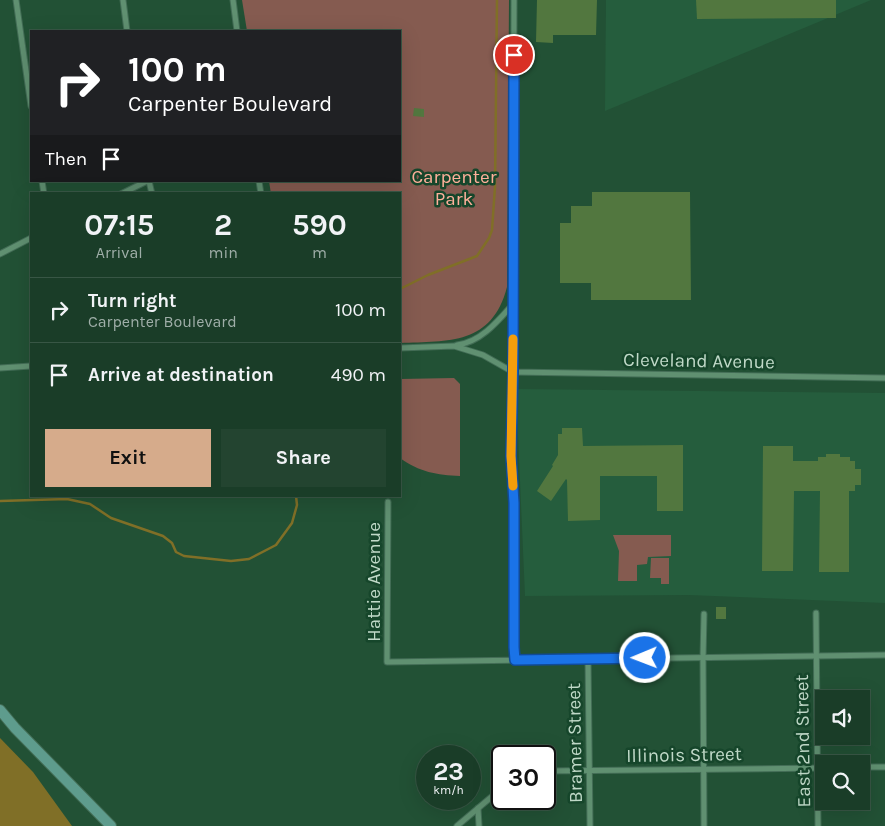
<!DOCTYPE html>
<html lang="en">
<head>
<meta charset="utf-8">
<style>
	body { margin:0; font-family:Karla,sans-serif; background:#234430; color:#f1f3f6; height:100vh; display:flex; flex-direction:column; font-size:19px; white-space:nowrap }
	* { box-sizing:border-box; margin:0 }
	p { font-size:16px; color:#9faea8 }
	.icon { flex:none; width:28px; height:28px; fill:none; stroke:currentColor; stroke-width:2; stroke-linecap:round; stroke-linejoin:round }
	.map { position:relative; flex:1; overflow:hidden }
	.side { position:absolute; left:30px; top:192px; width:371px; height:305px; display:flex; flex-direction:column; background:#1a3d28; border-radius:0px; box-shadow:0 5px 20px #0002,0 0 0 1px #385645 }
	.side>* { flex:none }
	.hud { position:absolute; left:30px; top:30px; width:371px; height:152px; border-radius:0px; box-shadow:0 5px 20px #0002,0 0 0 1px #385645; background:#202124; color:#fff; overflow:hidden }
	.fabs { position:absolute; left:815px; top:690px; display:grid; gap:10px }
	.fabs a { display:grid; place-items:center; width:55px; height:55px; border-radius:0px; background:#1a3d28; box-shadow:0 5px 20px #0002,0 0 0 1px #385645; font-size:25px }
	.speed { position:absolute; left:416px; top:745px; display:flex; gap:10px; font-size:25px; font-weight:700; text-align:center }
	.speed>* { display:grid; place-content:center; width:65px; height:65px; border-radius:50%; background:#1a3d28; box-shadow:0 5px 20px #0002,0 0 0 1px #385645; line-height:1 }
	.speed small { font-size:12px; font-weight:400 }
	.speed .limit { border:2px solid #111; border-radius:8px; background:#fff; color:#111 }
	.pin { position:absolute; display:grid; place-items:center; width:42px; height:42px; color:#fff; margin:-21px; border:2px solid #fff; border-radius:50%; box-shadow:0 1px 5px #0007 }
	.me { position:absolute; width:55px; margin:-28px; rotate:269deg; stroke-linejoin:round; filter:drop-shadow(0 0 4px #0008) }
	.turn { display:flex; align-items:center; gap:18px; height:105px; padding:0 15px; font-size:22px }
	.turn .icon { width:65px; height:65px; stroke-width:2.5 }
	.turn b { display:block; font-size:35px; line-height:42px }
	.then { display:flex; align-items:center; height:48px; padding:0 15px; background:#0003; gap:10px; font-size:19px }
	.eta { display:flex; justify-content:space-evenly; align-items:center; height:85px; text-align:center }
	.eta b { font-size:30px; font-weight:700; line-height:35px }
	.cta { display:flex; gap:10px; margin-top:auto; padding:10px 15px }
	.cta a { flex:1; height:58px; border-radius:0px; background:#d6ab8b; color:#111; font-size:20px; font-weight:700; line-height:58px; text-align:center }
	.cta a+a { background:#234430; color:#f1f3f6 }
	ul { padding:0; list-style:none }
	li { display:flex; align-items:center; gap:15px; height:65px; padding:0 15px; border-top:1px solid #385645 }
	li div { flex:1 }
	li b { display:block; font-size:19px }
	li em { font-style:normal }
	.map>svg:first-child { display:block }
	.built { fill:#255d3d }
	.green { fill:#855b50 }
	.water { fill:#806f27 }
	.lines { fill:none; stroke-linecap:round; stroke-linejoin:round }
	.stream { stroke:#806f27; stroke-width:2.5 }
	.building { fill:#52773f }
	.street-casing { stroke:#436d56; stroke-width:7 }
	.secondary-casing { stroke:#436d56; stroke-width:12 }
	.street { stroke:#609071; stroke-width:5 }
	.secondary { stroke:#5e9c8d; stroke-width:10 }
	.route-casing { stroke:#114b97; stroke-width:12 }
	.route { stroke:#1a73e8; stroke-width:9 }
	.slow { stroke:#f59e0b; stroke-width:9 }
	.labels { text-anchor:middle; stroke-width:5; stroke-linejoin:round; paint-order:stroke }
	.park-label { font-size:19px; fill:#ffb09b; stroke:#16462b }
	.street-label { font-size:19px; fill:#c0d9c8; stroke:#16462b }
</style>
</head>
<body>
<div class="map">
<svg width="885" height="826" viewBox="0 0 885 826">
	<rect width="100%" height="100%" fill="#225135"/>
	<!-- built -->
	<g class="built">
		<path d="M606 0H871L605 111Z"/>
		<path d="M516 389 885 393V603L689 595 525 596Z"/>
	</g>
	<!-- green -->
	<g class="green">
		<path d="M242 0H509L507 287C492 345 449 341 400 343V194H271L269 181H400V31H247Z"/>
		<path d="M454 378 460 384V476C437 475 419 472 400 458V379Z"/>
		<path d="M613 535H671V556L648 557 647 564 637 565V581H618L619 551Z"/>
		<path d="M651 558H669V584H661V578H650Z"/>
	</g>
	<!-- water -->
	<path class="water" d="M0 738 33 772 72 826H0Z"/>
	<g class="lines">
		<!-- stream -->
		<g class="stream">
			<path d="M400 289 428 275 477 256 489 238 492 230 495 187 497 0"/>
			<path d="M0 501 67 499 90 504 111 518 163 536 172 543 176 552 184 556 231 561 249 559 276 545 292 523 297 505 296 496"/>
		</g>
	</g>
	<!-- building -->
	<g class="building">
		<path d="M537 0H597L596 35H553V43L536 42Z"/>
		<path d="M696 0H836V18L697 19Z"/>
		<path d="M414 108 424 109V117L413 116Z"/>
		<path d="M592 192H690L691 300H591V283H560V223H571V206H592Z"/>
		<path d="M562 428H582L583 446 683 445V511H657V476H600V520L568 521 567 480 566 479 551 501 537 491 553 466 552 465 558 455V434H562Z"/>
		<path d="M763 446H793V461H818V457H826V454H840V457H850V461H855V469H861V485H855V491H849V572H819L820 491H794L793 571H762Z"/>
		<rect x="716" y="607" width="10" height="12"/>
	</g>
	<g class="lines">
		<defs>
			<g id="street">
				<path d="M16 0 31 106"/>
				<path d="M123 0 127 31"/>
				<path d="M233 0 237 31"/>
				<path d="M514 0 513 372 511 455 514 503 515 660"/>
				<path d="M42 181 44 194"/>
				<path d="M149 181 152 194"/>
				<path d="M259 181 261 194"/>
				<path d="M121 194 147 181"/>
				<path d="M0 254 31 238"/>
				<path d="M457 345C481 342 498 321 513 304"/>
				<path d="M400 348 454 346 483 355 513 372 885 378"/>
				<path d="M0 368 31 366"/>
				<path d="M388 502 387 662 885 655"/>
				<path d="M816 613 818 826"/>
				<path d="M704 614 703 658 704 826"/>
				<path d="M588 659 590 826"/>
				<path d="M861 767H885"/>
				<path d="M545 771 824 768"/>
				<path d="M478 808 479 826"/>
				<path d="M457 826 502 788"/>
			</g>
			<path id="secondary" d="M0 710 15 728 111 826"/>
		</defs>
		<!-- street casing -->
		<use href="#street" class="street-casing"/>
		<!-- secondary casing -->
		<use href="#secondary" class="secondary-casing"/>
		<!-- street -->
		<use href="#street" class="street"/>
		<!-- secondary -->
		<use href="#secondary" class="secondary"/>
	</g>
	<g class="lines">
		<defs>
			<path id="route" d="M514 55 513 372 511 456 514 503V647L515 660 645 658"/>
		</defs>
		<!-- route casing -->
		<use href="#route" class="route-casing"/>
		<!-- route -->
		<use href="#route" class="route"/>
		<!-- slow -->
		<path class="slow" d="M513 486 511 456 513 339"/>
	</g>
	<g class="labels">
		<!-- park labels -->
		<g class="park-label">
			<text x="454" y="183">Carpenter<tspan x="454" dy="22">Park</tspan></text>
		</g>
		<!-- street labels -->
		<g class="street-label">
			<text transform="translate(699 360) rotate(1)" y="7">Cleveland Avenue</text>
			<text transform="translate(373 582) rotate(-90)" y="7">Hattie Avenue</text>
			<text transform="translate(802 741) rotate(-91)" y="7">East 2nd Street</text>
			<text transform="translate(574 743) rotate(-91)" y="7">Bramer Street</text>
			<text transform="translate(684 754) rotate(-1)" y="7">Illinois Street</text>
		</g>
	</g>
</svg>
<div class="fabs">
<a><svg class="icon" aria-label="sound" viewBox="0 0 24 24"><path d="M4 9h4l5-4v14l-5-4H4zM17 9q2 3 0 6"/></svg></a>
<a><svg class="icon" aria-label="search" viewBox="0 0 24 24"><circle cx="10" cy="10" r="6"/><path d="M15 15l6 6"/></svg></a>
</div>
<div class="speed"><div>23<small>km/h</small></div><div class="limit">30</div></div>
<div class="pin" style="left:514px;top:55px;background:#d93025"><svg class="icon" aria-label="arrive" viewBox="0 0 24 24"><path d="M6 21V4h12l-3 4 3 4H6"/></svg></div>
<svg class="me" style="left:645px;top:658px" viewBox="-20 -20 40 40"><circle r="17" fill="#1a73e8" stroke="#fff" stroke-width="3"/><path d="M0-11L8 9 0 5-8 9z" fill="#fff"/></svg>
<div class="hud">
<div class="turn"><svg class="icon" aria-label="right" viewBox="0 0 24 24"><path d="M7 20v-9h11M14 6l5 5-5 5"/></svg><div><b>100 m</b>Carpenter Boulevard</div></div>
<div class="then">Then<svg class="icon" aria-label="arrive" viewBox="0 0 24 24"><path d="M6 21V4h12l-3 4 3 4H6"/></svg></div>
</div>
<section class="side">
<div class="eta">
<div><b>07:15</b><p>Arrival</p></div>
<div><b>2</b><p>min</p></div>
<div><b>590</b><p>m</p></div>
</div>
<ul>
<li><svg class="icon" aria-label="right" viewBox="0 0 24 24"><path d="M7 20v-9h11M14 6l5 5-5 5"/></svg><div><b>Turn right</b><p>Carpenter Boulevard</p></div><em>100 m</em></li>
<li><svg class="icon" aria-label="arrive" viewBox="0 0 24 24"><path d="M6 21V4h12l-3 4 3 4H6"/></svg><div><b>Arrive at destination</b></div><em>490 m</em></li>
</ul>
<div class="cta"><a>Exit</a><a>Share</a></div>
</section>
</div>
</body>
</html>
